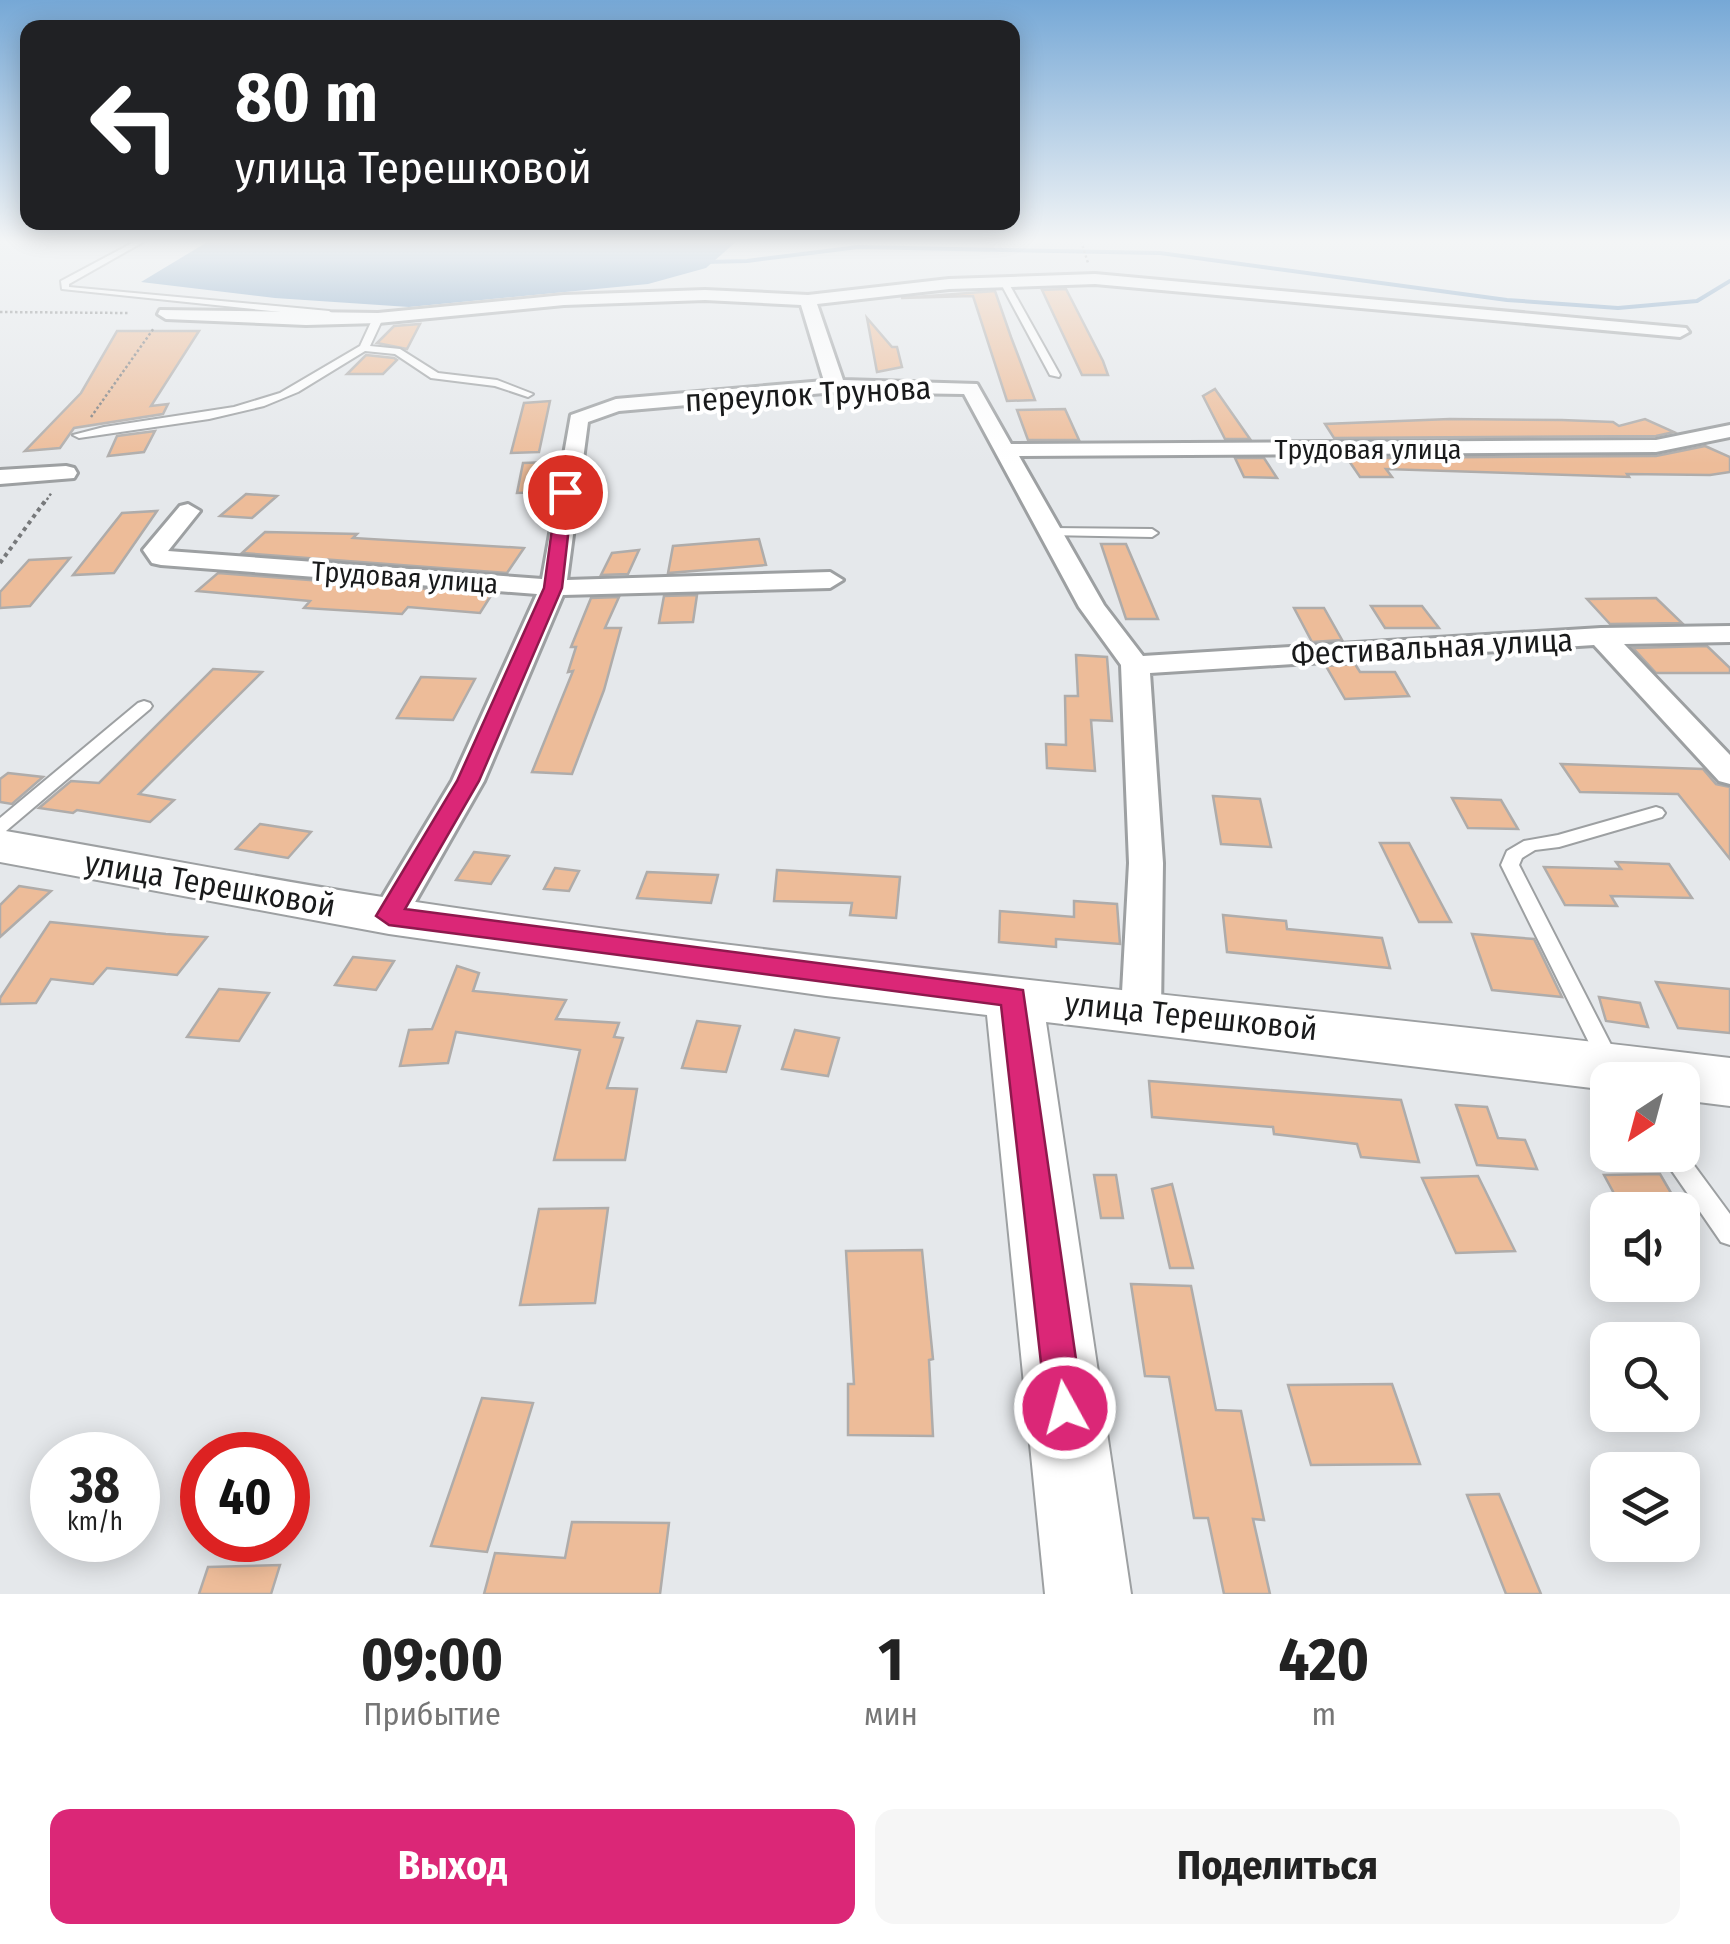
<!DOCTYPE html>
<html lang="ru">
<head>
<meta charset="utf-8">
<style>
	body { margin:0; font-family:"Fira Sans Condensed",sans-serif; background:#f6f6f6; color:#222; height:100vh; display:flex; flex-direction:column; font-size:38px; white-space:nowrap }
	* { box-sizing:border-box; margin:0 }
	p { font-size:32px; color:#767676 }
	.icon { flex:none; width:55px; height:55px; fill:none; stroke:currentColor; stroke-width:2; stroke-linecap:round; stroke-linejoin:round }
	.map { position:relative; height:1594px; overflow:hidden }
	.drawer { display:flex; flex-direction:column; background:#fff; flex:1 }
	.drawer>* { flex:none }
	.guide { position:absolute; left:20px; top:20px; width:1000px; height:210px; border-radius:20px; box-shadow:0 5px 25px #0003; background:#202124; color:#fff; overflow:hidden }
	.needle { width:65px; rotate:216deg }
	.controls { position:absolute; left:1590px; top:1062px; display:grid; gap:20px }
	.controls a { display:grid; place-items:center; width:110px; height:110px; border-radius:20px; background:#fff; box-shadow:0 5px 25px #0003; font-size:50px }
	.speed { position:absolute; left:30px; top:1432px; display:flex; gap:20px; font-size:50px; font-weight:700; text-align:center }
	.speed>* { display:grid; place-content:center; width:130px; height:130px; border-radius:50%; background:#fff; box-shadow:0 5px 25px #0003; line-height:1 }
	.speed small { font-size:25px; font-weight:400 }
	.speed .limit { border:15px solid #d22; background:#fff; color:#111 }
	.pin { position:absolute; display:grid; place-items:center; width:85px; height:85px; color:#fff; margin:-42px; border:5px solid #fff; border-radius:50%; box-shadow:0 2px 10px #0007 }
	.me { position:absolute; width:110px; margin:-55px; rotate:353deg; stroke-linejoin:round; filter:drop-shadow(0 0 8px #0008) }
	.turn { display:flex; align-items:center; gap:35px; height:210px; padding:0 50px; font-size:45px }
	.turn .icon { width:130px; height:130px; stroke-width:2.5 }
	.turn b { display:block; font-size:70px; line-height:85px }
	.eta { display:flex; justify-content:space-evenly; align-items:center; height:170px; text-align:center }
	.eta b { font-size:60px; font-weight:700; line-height:70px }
	.button { display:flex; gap:20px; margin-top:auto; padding:20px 50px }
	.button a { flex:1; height:115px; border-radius:20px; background:#db2777; color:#fff; font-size:40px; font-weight:700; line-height:115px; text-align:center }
	.button a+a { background:#f6f6f6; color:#222 }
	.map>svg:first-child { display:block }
	.water { fill:#6c95bb }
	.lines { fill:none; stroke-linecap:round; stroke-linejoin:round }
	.stream { stroke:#6c95bb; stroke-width:4 }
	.building { fill:#edbc99; stroke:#afacaa; stroke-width:2.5 }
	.lane-casing { stroke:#9da0a2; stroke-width:4 }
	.street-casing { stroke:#9da0a2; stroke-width:6 }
	.secondary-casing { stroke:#9da0a2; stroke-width:4 }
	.path-far1 { stroke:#77797b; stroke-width:2.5; stroke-dasharray:2.5 2.5; stroke-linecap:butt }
	.path { stroke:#77797b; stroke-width:4; stroke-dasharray:4 4; stroke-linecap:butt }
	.lane { fill:#fff; fill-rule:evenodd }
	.street { fill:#fff; fill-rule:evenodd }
	.secondary { fill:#fff; fill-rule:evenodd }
	.route { fill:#db2777; stroke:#8e194d; stroke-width:2.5 }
	.labels { text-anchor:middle; stroke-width:8; stroke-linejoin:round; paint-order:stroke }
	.far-street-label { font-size:28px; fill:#191a1b; stroke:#fff }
	.street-label { font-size:32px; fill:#191a1b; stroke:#fff }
</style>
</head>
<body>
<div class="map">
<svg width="1730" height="1594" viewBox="0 0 1730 1594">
	<rect width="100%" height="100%" fill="#e5e8eb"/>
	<!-- water -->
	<path class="water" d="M209 241H737L706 268 648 284 409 307 275 298 141 282Z"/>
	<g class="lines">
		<!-- stream -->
		<path class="stream" d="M703 262 747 261 858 247 1160 253 1507 300 1618 308 1697 301 1730 281"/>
	</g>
	<!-- building -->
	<g class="building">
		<path d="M1066 289 1103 361 1108 375H1082L1042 290Z"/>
		<path d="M995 291 1011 337 1035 400 1007 401 973 296 901 298Z"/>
		<path d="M867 318 892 347H897L902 367 877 372Z"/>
		<path d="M420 324 407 349 377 343 394 326Z"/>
		<path d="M117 331H199L151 406 168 404 163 414 74 428 60 448 25 451 81 393Z"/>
		<path d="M366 355 394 358 397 360 383 374H347Z"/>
		<path d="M1215 389 1250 439H1225L1203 396Z"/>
		<path d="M550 401 539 452 511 453 524 403Z"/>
		<path d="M1065 409 1079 440H1028L1017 410Z"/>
		<path d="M1450 419 1562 420 1613 422 1619 426 1645 419 1674 432 1656 436 1334 438 1325 424Z"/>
		<path d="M155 431 144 452 108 456 117 436Z"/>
		<path d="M1705 446 1730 457V472L1710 475 1627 474 1629 477 1386 469 1392 477H1360L1347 458 1656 456Z"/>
		<path d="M1235 458H1264L1277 478 1244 477Z"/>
		<path d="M550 462 544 492 517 493 523 463Z"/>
		<path d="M246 494 277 496 252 518 220 516Z"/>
		<path d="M157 511 114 573 73 575 122 513Z"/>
		<path d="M265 532 357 534 353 538 524 548 507 573 242 553Z"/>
		<path d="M759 539 766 565 668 573 673 546Z"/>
		<path d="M1101 544H1126L1158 619H1126Z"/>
		<path d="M639 550 628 574 601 575 612 553Z"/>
		<path d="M70 558 30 606 0 608V592L29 560Z"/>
		<path d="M218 573 492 594 480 613 408 607 402 614 304 608 310 601 197 591Z"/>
		<path d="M697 595 693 622 659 623 664 596Z"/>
		<path d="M619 597 605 628H621L604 690 572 774 532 772 573 671 568 672 576 647H571L591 598Z"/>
		<path d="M1656 598 1682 623 1610 624 1587 599Z"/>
		<path d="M1371 606H1422L1439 628H1385Z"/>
		<path d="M1294 608H1324L1342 640 1312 642Z"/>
		<path d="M1707 646 1730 668V673H1656L1633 648Z"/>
		<path d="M1076 655 1107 657 1112 721 1091 720 1095 771 1047 768 1046 744 1066 745 1065 696H1078Z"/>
		<path d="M1355 664 1360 672H1395L1409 696 1345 699 1326 666Z"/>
		<path d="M213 669 262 672 139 794 174 800 150 822 77 810 73 813 39 808 71 781 99 783Z"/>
		<path d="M421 677 475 679 453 720 397 718Z"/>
		<path d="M1561 764 1703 769 1716 784 1730 787V859L1678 794 1580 792Z"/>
		<path d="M8 773 43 777 12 804 0 802V779Z"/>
		<path d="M1213 796 1260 799 1271 847 1221 844Z"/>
		<path d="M1452 798 1501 800 1518 829 1468 828Z"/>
		<path d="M260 824 311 832 288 858 236 849Z"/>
		<path d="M1380 843H1409L1451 922H1419Z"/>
		<path d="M474 852 509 856 491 884 456 880Z"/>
		<path d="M1616 862 1669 864 1692 898 1611 896 1617 906 1565 905 1544 867 1621 869Z"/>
		<path d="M555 868 579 871 569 891 544 889Z"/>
		<path d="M777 870 900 877 896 918 850 915 852 903 774 901Z"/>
		<path d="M647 872 718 875 711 903 637 898Z"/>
		<path d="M19 886 51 891 0 937V905Z"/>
		<path d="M1074 901 1117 904 1120 944 1056 939V947L999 942 1000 911 1074 917Z"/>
		<path d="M1223 915 1286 921 1287 929 1382 938 1390 968 1227 952Z"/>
		<path d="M50 922 166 934 207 937 177 975 107 968 93 984 51 979 36 1003 0 1004V998Z"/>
		<path d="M1472 934 1534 939 1562 997 1492 990Z"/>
		<path d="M353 957 394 961 376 990 335 985Z"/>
		<path d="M457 966 479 973 473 991 566 1000 556 1019 619 1023 614 1037 623 1038 607 1088 637 1089 625 1160H554L580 1050 456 1032 448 1063 400 1066 409 1030 432 1029Z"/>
		<path d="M1656 982 1730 989V1033L1678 1028Z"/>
		<path d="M219 989 269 993 239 1041 187 1037Z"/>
		<path d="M1599 997 1640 1003 1648 1027 1606 1021Z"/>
		<path d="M697 1021 740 1026 726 1072 682 1068Z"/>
		<path d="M795 1030 839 1038 828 1076 782 1069Z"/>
		<path d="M1149 1081 1401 1100 1419 1162 1361 1157 1357 1144 1274 1134 1273 1127 1152 1117Z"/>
		<path d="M1456 1105 1487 1107 1498 1138 1525 1140 1537 1169 1477 1165Z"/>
		<path d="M1660 1174 1681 1210H1623L1604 1175Z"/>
		<path d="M1094 1175H1116L1123 1218H1101Z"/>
		<path d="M1478 1176 1515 1251 1456 1253 1422 1178Z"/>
		<path d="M1172 1184 1193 1268H1170L1152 1189Z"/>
		<path d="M608 1208 595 1303 520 1305 539 1209Z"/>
		<path d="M922 1250 933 1359 929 1360 933 1436 848 1435V1384H854L846 1251Z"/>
		<path d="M1131 1284 1191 1286 1216 1410 1241 1411 1264 1520 1253 1519 1270 1594H1224L1208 1518H1194L1169 1377 1145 1376Z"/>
		<path d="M1392 1384 1420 1464 1311 1465 1288 1385Z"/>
		<path d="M482 1398 533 1403 487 1552 431 1546Z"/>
		<path d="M1499 1494 1541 1594H1506L1467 1495Z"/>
		<path d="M572 1522 669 1523 660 1594H484L495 1553 565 1558Z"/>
		<path d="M280 1565 271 1594H199L208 1567Z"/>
	</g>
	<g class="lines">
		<defs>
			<g id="lane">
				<path d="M136 241H145L69 284V287L329 311 333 314 329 317 62 289 61 281Z"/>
				<path d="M1004 279 1008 282 1060 375 1059 377 1050 375 1000 282Z"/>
				<path d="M359 314 383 318 370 346 400 349 438 373 497 380 533 394 528 397 495 386 431 378 395 354 365 351 298 392 264 406 209 419 79 438 73 435 104 427 234 407 280 393 360 346 372 320 356 319Z"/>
				<path d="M1051 528 1152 529 1158 533 1152 537 1046 535 1045 532Z"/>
				<path d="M144 701 150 703 152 706 150 709 6 831 0 833V818L138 703Z"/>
				<path d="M1656 807 1662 809 1665 813 1662 817 1559 847 1535 850 1522 858 1519 865 1629 1080 1608 1081 1501 865 1507 851 1524 841 1558 835Z"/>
				<path d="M1682 1149 1730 1214V1245L1721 1242 1661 1155H1682Z"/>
			</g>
			<g id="street">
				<path d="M1095 274 1686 328 1689 332 1680 337 1095 284 949 289 817 304 843 380 977 384 1011 444 1656 440 1730 425V437L1656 452 1019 456 1104 605 1143 656 1601 628 1730 626V642L1624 644 1730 755V784L1719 781 1594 645 1150 673 1163 863 1161 1011 1155 1021 1141 1026 1127 1021 1121 1011 1129 863 1121 665 1079 607 964 394 835 392 619 411 588 422 567 580 830 572 843 580 830 588 563 595 484 781 402 925 389 929 376 925 371 916 452 781 537 594 161 565 152 563 143 550 180 506 188 504 200 511 168 551 542 579 571 415 616 399 824 381 801 305 705 300 564 305 378 323 306 325 166 319 158 314 160 310 378 313 564 295 705 290 808 295 949 279Z"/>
				<path d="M66 466 74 468 77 473 74 478 0 484V470Z"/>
			</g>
			<path id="secondary" d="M0 830C130 852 259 878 389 898 834 966 1283 1004 1730 1058V1106L1682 1100V1080H1608V1090L1046 1022 1131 1594H1045L987 1015 826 996 389 934 0 862Z"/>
		</defs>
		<!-- lane casing -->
		<use href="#lane" class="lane-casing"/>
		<!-- street casing -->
		<use href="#street" class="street-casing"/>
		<!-- secondary casing -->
		<use href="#secondary" class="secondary-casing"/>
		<!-- path-far1 -->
		<g class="path-far1">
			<path d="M1081 241 1088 263"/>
			<path d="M0 312 128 313"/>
			<path d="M91 417 154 328"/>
			<path d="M44 504 52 492"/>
		</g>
		<!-- path -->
		<path class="path" d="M0 563 45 501"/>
		<!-- lane -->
		<use href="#lane" class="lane"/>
		<!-- street -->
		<use href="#street" class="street"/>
		<!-- secondary -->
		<use href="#secondary" class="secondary"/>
	</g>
	<!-- sky -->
	<linearGradient id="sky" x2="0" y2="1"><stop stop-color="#76a8d6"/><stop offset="0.52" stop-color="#f3f5f6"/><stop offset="1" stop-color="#f3f5f6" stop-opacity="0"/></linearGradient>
	<rect width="1730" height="464" fill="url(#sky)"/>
	<!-- route -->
	<path class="route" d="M565 488 573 492 562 588 479 781 405 909 1023 990 1083 1408 1078 1420 1065 1426 1052 1420 1046 1408 1001 1005 389 925 376 916 457 781 544 588 557 492Z"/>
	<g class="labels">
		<!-- far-street labels -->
		<g class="far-street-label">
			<text x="1368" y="459">Трудовая улица</text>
			<text transform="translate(405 577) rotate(4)" y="10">Трудовая улица</text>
		</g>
		<!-- street labels -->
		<g class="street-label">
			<text transform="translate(808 394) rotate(-3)" y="11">переулок Трунова</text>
			<text transform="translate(1432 647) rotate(-3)" y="11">Фестивальная улица</text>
			<text transform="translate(210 884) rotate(10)" y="11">улица Терешковой</text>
			<text transform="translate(1191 1016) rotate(6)" y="11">улица Терешковой</text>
		</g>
	</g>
</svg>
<div class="controls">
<a><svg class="needle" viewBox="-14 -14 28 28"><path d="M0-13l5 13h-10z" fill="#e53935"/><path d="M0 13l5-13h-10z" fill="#767676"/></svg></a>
<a><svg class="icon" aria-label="sound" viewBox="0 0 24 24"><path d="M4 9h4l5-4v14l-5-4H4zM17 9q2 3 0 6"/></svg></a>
<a><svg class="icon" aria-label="search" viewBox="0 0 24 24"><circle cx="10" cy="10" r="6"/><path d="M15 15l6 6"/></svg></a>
<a><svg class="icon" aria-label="layers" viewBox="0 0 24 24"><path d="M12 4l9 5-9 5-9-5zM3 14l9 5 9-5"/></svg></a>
</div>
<div class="speed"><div>38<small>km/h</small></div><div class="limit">40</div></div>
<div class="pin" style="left:565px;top:492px;background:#d93025"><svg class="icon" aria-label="arrive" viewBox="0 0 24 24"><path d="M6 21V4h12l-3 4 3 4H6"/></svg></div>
<svg class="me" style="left:1065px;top:1408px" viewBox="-20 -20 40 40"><circle r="17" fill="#db2777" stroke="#fff" stroke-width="3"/><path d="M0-11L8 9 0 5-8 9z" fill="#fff"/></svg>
<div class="guide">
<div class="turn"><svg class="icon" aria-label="left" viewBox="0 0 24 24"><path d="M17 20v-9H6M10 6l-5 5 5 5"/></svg><div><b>80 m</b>улица Терешковой</div></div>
</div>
</div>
<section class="drawer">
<div class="eta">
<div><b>09:00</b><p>Прибытие</p></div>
<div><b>1</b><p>мин</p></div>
<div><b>420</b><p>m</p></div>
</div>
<div class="button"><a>Выход</a><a>Поделиться</a></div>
</section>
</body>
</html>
